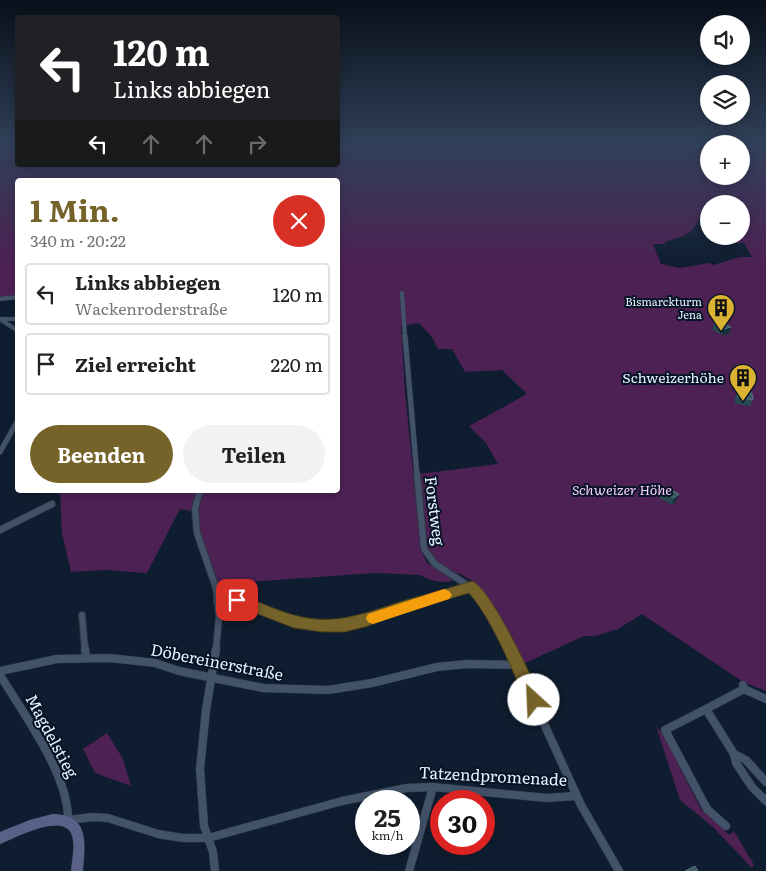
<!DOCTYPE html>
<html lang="de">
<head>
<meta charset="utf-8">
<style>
	body { margin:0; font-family:Literata,serif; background:#f2f2f2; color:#222; height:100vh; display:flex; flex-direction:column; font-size:19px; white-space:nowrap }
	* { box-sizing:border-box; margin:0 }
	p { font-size:16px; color:#767676 }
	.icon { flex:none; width:28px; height:28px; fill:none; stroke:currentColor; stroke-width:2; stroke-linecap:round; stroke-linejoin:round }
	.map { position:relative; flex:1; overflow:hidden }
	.side { position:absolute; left:15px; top:178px; width:325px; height:315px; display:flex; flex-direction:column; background:#fff; border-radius:5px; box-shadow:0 2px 8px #0003 }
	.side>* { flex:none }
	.hud { position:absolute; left:15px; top:15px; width:325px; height:152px; border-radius:5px; box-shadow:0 2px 8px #0003; background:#202124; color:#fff; overflow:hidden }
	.tools { position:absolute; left:700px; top:15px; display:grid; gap:10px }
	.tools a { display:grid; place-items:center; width:50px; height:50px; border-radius:50%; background:#fff; box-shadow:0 2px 8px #0003; font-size:25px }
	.speed { position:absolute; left:355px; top:790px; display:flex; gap:10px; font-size:25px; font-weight:700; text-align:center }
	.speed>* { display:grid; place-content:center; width:65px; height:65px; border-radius:50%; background:#fff; box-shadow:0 2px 8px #0003; line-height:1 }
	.speed small { font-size:12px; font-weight:400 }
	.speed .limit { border:8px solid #d22; background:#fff; color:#111 }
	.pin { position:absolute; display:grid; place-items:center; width:42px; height:42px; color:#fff; margin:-21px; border-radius:10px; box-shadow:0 2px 8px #0006 }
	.me { position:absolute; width:55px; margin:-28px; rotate:335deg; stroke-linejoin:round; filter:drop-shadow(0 0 4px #0008) }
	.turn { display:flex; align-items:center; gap:18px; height:105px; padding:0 15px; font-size:22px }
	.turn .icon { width:65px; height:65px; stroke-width:2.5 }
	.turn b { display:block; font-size:35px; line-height:42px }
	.lanes { display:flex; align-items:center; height:48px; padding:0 15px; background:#0003; justify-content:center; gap:25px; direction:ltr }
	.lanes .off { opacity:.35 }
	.round { display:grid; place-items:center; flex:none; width:52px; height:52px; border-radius:26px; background:#f2f2f2 }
	.head { display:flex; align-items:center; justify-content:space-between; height:85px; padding:0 15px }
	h1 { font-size:30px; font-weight:700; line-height:38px; color:#76632a }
	.primary-button { display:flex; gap:10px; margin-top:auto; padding:10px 15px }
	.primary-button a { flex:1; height:58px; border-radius:30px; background:#76632a; color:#fff; font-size:20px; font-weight:700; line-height:58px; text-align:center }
	.primary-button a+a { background:#f2f2f2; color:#222 }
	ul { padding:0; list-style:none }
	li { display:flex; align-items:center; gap:15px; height:62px; margin:0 10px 8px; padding:0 5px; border:2px solid #e0e0e0; border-radius:5px }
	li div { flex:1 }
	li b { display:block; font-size:19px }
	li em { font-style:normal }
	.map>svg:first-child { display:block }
	.green { fill:#4d2154; fill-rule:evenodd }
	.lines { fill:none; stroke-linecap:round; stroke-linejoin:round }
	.minor-far4-casing { stroke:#2e3545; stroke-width:4 }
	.minor-far3-casing { stroke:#2e3545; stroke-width:4.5 }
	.minor-far2-casing { stroke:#2e3545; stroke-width:6 }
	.minor-far1-casing { stroke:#2e3545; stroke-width:8 }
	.minor-casing { stroke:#2e3545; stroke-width:9 }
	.secondary-casing { stroke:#2e3545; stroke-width:1 }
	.minor-far4 { stroke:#425268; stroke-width:3 }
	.minor-far3 { stroke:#425268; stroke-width:4 }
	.minor-far2 { stroke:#425268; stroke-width:5 }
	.minor-far1 { stroke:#425268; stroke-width:6 }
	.minor { stroke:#425268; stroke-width:8 }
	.secondary { fill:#596188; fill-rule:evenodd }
	.wall { fill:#284751 }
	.shaded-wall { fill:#152e3c }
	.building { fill:#3d5964; stroke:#58717c }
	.route { fill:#76632a; stroke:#4d401b }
	.slow { fill:#f59e0b }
	.labels { text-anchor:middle; stroke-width:4; stroke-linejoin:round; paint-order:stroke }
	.far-poi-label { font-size:11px; fill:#e8f2ff; stroke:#061325; text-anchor:end }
	.poi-label { font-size:14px; fill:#e8f2ff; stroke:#061325; text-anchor:end }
	.park-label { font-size:14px; font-style:italic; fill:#f6ccfb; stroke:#061325 }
	.near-street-label { font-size:16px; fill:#e8f2ff; stroke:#061325 }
</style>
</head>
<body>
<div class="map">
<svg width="766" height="871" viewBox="0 0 766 871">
	<rect width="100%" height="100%" fill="#0e1d2f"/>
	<!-- green -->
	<g class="green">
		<path d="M0 143H17L18 165H338V143H766V691L743 682 642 614 618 629 596 636H584L523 664 483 591 477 584 459 573 458 574C448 569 434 564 428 554 422 540 421 492 419 474L498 464 486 443 469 426 527 394 502 370 465 372 452 349H438L432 337 419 323 401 326 405 392 421 550 427 563 454 580C443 584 430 581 420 575L375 573 218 584 209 564 192 511 180 509 147 573 106 570 71 572 62 533 60 490H338V180H18L17 296 0 299ZM709 144H741V176H709ZM709 204H741V236H730L734 243H744L752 257H740L713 265 708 263 680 268 661 264 653 244H665V242C683 236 692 236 700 217L709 218Z"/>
		<path d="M656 726 669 742 680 761 677 762 702 811 705 810 729 835 734 831 754 865 752 868 713 827 680 800Z"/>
		<path d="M107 733 123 759 131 786 95 773 83 749Z"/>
	</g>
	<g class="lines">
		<defs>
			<path id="minor-far4" d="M705 222H709"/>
			<g id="minor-far3">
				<path d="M402 293 405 337"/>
				<path d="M0 299 18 297"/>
				<path d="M0 319 18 331"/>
				<path d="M1 319H18"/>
			</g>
			<g id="minor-far2">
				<path d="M405 336 417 475"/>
				<path d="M0 452 18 420"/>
			</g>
			<g id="minor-far1">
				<path d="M417 474 424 549 435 564 475 590 495 621 511 650"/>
				<path d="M200 490 195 509 197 533 216 588 219 617 216 650"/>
				<path d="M0 530 52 504"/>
				<path d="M217 602 228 598 237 599 302 623 344 626 472 587"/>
				<path d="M82 615 85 650"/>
			</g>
			<g id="minor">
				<path d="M85 649 86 657"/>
				<path d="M510 649 581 805 619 871"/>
				<path d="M0 671 57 659 110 658 155 663 179 671 263 688 328 690 372 683 437 667 467 664 518 665"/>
				<path d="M0 675C23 713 69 775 68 820L93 817 108 818 158 834 183 838H208L342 801 407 788 433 787 547 798 576 796"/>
				<path d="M743 685 744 689 766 699"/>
				<path d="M744 689 706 709 734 754 736 763 752 787 766 801"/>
				<path d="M706 709 665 730 707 809 726 826"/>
				<path d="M734 754 746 760 766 782"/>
				<path d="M215 871 213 852 204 826 200 769 206 710 216 649"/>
				<path d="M409 871 433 787"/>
			</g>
			<path id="secondary" d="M53 814C90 815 85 843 83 871H71C72 860 76 843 71 833 61 813 14 838 0 844V832L30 820Z"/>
		</defs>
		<!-- minor-far4 casing -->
		<use href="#minor-far4" class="minor-far4-casing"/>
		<!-- minor-far3 casing -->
		<use href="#minor-far3" class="minor-far3-casing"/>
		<!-- minor-far2 casing -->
		<use href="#minor-far2" class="minor-far2-casing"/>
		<!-- minor-far1 casing -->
		<use href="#minor-far1" class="minor-far1-casing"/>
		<!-- minor casing -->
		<use href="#minor" class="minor-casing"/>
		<!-- secondary casing -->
		<use href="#secondary" class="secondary-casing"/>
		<!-- minor-far4 -->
		<use href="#minor-far4" class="minor-far4"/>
		<!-- minor-far3 -->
		<use href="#minor-far3" class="minor-far3"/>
		<!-- minor-far2 -->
		<use href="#minor-far2" class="minor-far2"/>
		<!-- minor-far1 -->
		<use href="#minor-far1" class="minor-far1"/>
		<!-- minor -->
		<use href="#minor" class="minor"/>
		<!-- secondary -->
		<use href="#secondary" class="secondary"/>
	</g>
	<!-- wall -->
	<g class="wall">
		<path d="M714 324 731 327 729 334 722 335 712 330Z"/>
		<path d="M737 391 753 400 750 406 735 404V397Z"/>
		<path d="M661 491 679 494 676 501 672 505 659 498Z"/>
	</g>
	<!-- shaded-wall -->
	<g class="shaded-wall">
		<path d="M731 327 729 334 722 335 724 329Z"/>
		<path d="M679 494 676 501 672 505 674 498Z"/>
	</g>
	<!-- building -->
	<g class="building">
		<path d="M714 324H725L731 327 724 329Z"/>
		<path d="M737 391 752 393 753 400 738 397Z"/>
		<path d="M666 487 679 494 674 498 661 491Z"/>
		<path d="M695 866 698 871H685Z"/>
	</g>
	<!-- sky -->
	<linearGradient id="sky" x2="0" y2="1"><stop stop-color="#08101a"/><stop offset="0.54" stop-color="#304058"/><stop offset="1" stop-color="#304058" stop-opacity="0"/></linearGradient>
	<rect width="766" height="265" fill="url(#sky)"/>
	<!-- route -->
	<path class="route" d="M472 581C491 588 532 678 542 700L540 705 534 707 528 705C512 671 494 622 469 593L408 611 365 627 344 632H323L294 628 232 604 230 600 232 595 237 594C256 600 275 610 294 615 336 627 367 612 406 600 427 594 450 588 472 581Z"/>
	<!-- slow -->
	<path class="slow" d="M444 589 449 591 452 595 449 599 373 624 368 622 366 618 368 614Z"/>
	<!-- icons -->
	<defs>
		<symbol id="building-pin" viewBox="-11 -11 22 30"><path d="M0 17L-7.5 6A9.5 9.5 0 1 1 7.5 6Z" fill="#dcb233" stroke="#061325"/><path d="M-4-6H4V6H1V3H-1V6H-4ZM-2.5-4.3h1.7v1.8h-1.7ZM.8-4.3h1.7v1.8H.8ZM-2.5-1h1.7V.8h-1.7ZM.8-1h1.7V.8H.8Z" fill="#111"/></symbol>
	</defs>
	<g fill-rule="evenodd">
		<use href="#building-pin" x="705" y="292" width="32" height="43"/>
		<use href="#building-pin" x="727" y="362" width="32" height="43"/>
	</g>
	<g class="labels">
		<!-- far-poi labels -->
		<g class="far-poi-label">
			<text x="702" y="306">Bismarckturm<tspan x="702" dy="13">Jena</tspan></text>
		</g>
		<!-- poi labels -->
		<g class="poi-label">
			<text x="724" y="383">Schweizerhöhe</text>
		</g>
		<!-- park labels -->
		<g class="park-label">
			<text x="622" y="495">Schweizer Höhe</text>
		</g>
		<!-- near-street labels -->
		<g class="near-street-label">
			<text transform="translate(435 511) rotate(83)" y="6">Forstweg</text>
			<text transform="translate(217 662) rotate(11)" y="6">Döbereinerstraße</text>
			<text transform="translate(52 736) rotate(62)" y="6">Magdelstieg</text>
			<text transform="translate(493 776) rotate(3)" y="6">Tatzendpromenade</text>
		</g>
	</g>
</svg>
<div class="tools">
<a><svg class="icon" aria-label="sound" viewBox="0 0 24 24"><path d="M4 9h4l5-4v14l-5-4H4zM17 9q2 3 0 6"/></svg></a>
<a><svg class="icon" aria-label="layers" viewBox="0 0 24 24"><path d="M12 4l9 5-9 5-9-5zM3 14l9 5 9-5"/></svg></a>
<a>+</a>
<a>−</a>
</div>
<div class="speed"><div>25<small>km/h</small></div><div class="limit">30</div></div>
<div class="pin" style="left:237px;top:600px;background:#d93025"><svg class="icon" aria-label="arrive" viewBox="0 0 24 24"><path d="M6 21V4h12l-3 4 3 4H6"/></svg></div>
<svg class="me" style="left:534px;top:700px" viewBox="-20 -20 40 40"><circle r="19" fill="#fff"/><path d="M0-13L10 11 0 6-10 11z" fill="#76632a"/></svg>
<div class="hud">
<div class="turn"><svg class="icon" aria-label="left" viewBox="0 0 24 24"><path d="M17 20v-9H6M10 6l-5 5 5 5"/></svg><div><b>120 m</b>Links abbiegen</div></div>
<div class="lanes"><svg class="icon" aria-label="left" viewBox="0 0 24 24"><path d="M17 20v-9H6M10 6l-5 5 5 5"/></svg><svg class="icon off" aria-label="ahead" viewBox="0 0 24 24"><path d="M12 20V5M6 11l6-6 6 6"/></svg><svg class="icon off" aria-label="ahead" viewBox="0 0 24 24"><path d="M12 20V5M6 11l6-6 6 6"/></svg><svg class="icon off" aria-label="right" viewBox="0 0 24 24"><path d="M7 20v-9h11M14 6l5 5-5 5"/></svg></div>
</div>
<section class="side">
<div class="head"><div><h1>1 Min.</h1><p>340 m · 20:22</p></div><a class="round" style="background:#d93025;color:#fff"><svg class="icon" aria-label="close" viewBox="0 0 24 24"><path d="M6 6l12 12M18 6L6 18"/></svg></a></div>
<ul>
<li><svg class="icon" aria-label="left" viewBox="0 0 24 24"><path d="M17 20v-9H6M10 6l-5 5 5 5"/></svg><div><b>Links abbiegen</b><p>Wackenroderstraße</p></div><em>120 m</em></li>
<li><svg class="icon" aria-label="arrive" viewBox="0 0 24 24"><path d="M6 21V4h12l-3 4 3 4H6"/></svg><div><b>Ziel erreicht</b></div><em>220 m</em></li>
</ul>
<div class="primary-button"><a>Beenden</a><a>Teilen</a></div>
</section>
</div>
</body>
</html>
